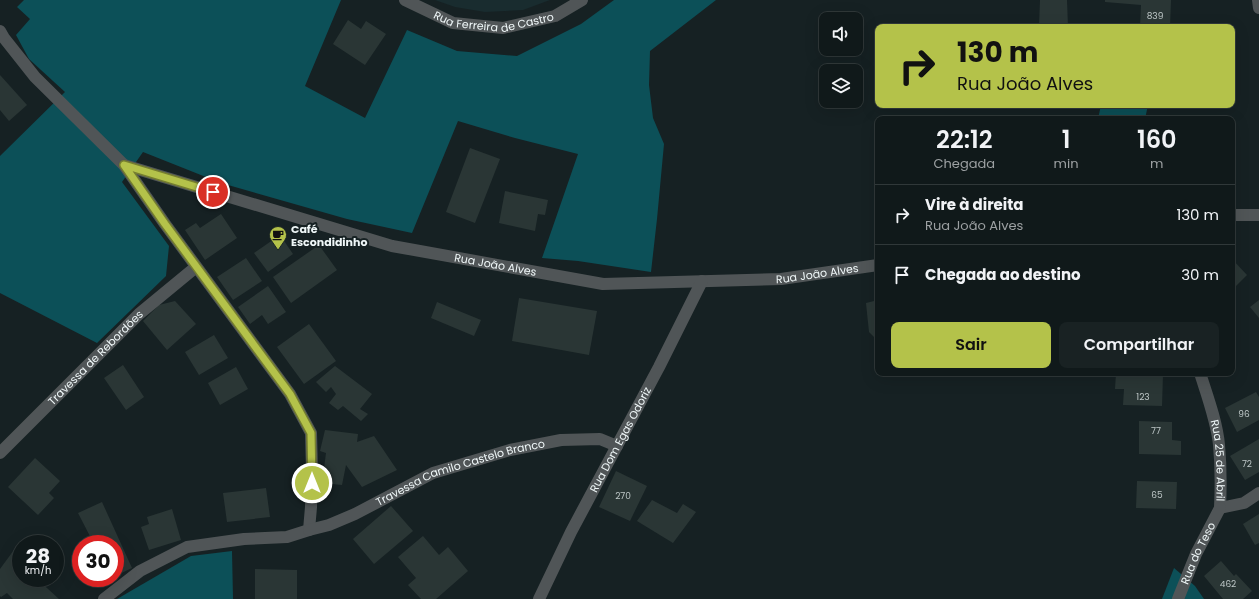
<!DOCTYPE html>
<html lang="pt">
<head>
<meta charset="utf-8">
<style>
	body { margin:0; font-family:Poppins,sans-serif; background:#192223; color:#f1f3f6; height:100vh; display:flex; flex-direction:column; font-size:15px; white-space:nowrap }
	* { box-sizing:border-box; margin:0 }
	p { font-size:13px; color:#9ca0a2 }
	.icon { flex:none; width:22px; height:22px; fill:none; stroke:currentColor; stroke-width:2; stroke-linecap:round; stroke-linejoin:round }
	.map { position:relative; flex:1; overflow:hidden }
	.drawer { position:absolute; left:875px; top:116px; width:360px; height:260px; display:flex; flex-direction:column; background:#10191a; border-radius:8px; box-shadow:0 4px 16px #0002,0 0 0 1px #303839 }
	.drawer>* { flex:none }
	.guide { position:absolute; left:875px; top:24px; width:360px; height:84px; border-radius:8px; box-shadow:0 4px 16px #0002,0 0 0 1px #303839; background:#b4c24a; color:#111; overflow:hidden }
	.controls { position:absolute; left:819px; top:12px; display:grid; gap:8px }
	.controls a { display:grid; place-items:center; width:44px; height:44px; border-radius:8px; background:#10191a; box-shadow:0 4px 16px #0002,0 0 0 1px #303839; font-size:20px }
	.speed { position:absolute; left:12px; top:535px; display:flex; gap:8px; font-size:20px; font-weight:700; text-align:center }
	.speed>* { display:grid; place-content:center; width:52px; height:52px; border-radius:50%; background:#10191a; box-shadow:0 4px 16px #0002,0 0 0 1px #303839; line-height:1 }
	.speed small { font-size:10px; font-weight:400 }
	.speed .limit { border:6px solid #d22; background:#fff; color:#111 }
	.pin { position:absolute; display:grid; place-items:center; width:34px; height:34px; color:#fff; margin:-17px; border:2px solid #fff; border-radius:50%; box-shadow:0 1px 4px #0007 }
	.me { position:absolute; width:44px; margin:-22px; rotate:0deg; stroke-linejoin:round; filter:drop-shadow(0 0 3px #0008) }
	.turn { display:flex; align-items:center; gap:14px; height:84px; padding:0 16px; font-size:18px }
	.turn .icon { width:52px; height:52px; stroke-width:2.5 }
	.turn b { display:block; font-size:28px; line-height:34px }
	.eta { display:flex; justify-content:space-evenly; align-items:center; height:68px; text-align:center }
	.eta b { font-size:24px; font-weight:600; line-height:28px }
	.button { display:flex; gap:8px; margin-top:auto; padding:8px 16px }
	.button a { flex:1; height:46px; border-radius:8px; background:#b4c24a; color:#111; font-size:16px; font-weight:600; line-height:46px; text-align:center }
	.button a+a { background:#192223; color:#f1f3f6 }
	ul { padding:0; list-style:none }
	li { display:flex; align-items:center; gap:12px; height:60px; padding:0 16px; border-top:1px solid #303839 }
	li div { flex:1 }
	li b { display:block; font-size:15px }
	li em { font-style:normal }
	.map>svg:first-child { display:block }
	.built { fill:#192c2f }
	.green { fill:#0c5058 }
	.building { fill:#2a3635 }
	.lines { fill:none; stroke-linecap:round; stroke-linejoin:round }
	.minor { stroke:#505557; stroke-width:12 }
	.route-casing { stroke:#757e30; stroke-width:10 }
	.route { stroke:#b4c24a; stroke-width:7 }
	.labels { text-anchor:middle; stroke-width:4; stroke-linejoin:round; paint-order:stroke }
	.number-label { font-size:9px; fill:#bec7c7 }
	.street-label { font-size:11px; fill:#eff7f8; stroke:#162123 }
	.poi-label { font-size:11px; font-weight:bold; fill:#eff7f8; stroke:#162123; text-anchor:start }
</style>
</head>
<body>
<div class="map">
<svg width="1259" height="599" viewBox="0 0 1259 599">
	<rect width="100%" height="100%" fill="#162123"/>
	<!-- built -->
	<path class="built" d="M435 0H550L523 10 485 12 455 7Z"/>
	<!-- green -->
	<g class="green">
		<path d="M24 0H341L305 86 365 118 407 30 457 51 517 56 581 24 614 0H716L650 51 649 85 653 118 664 144 657 219 651 272 578 261 542 258 578 154 515 138 458 121 412 233 347 219 221 183 143 152 122 182 169 246 166 276 97 343 0 293V156L65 92 29 59 16 35 30 19 17 7Z"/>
		<path d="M1101 105H1148L1145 119H1098Z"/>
		<path d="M232 551 233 599H117L191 556Z"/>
		<path d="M1174 568 1195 586 1204 599H1162Z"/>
	</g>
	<!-- building -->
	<g class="building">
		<path d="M1040 0H1067L1068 27H1039Z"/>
		<path d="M1105 0H1171L1170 27H1140L1141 5 1105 2Z"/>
		<path d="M348 20 361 29 366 21 386 34 365 65 333 44Z"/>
		<path d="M0 75 27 105 9 121 0 110Z"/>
		<path d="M470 148 500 159 475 223 446 212Z"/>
		<path d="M1232 166H1233L1234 184H1232Z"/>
		<path d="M505 191 548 200 545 215 538 214 535 231 499 223Z"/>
		<path d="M221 214 237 238 205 260 185 230 196 223 200 228Z"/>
		<path d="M280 235 293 254 268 272 254 253Z"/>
		<path d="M319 245 337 270 291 303 273 277Z"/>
		<path d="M246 258 262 281 233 300 217 277Z"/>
		<path d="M1232 259 1247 275 1232 290Z"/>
		<path d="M268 286 286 312 268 324 262 315 250 324 238 307Z"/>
		<path d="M519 298 597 311 589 355 512 341Z"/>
		<path d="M878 300V341L869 332 866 303Z"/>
		<path d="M1259 300V318L1250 307Z"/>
		<path d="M175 301 196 324 167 350 143 321 159 305Z"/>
		<path d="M437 302 481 320 474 336 431 318Z"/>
		<path d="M309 324 336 361 304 384 277 347Z"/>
		<path d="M214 335 228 358 199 375 185 352Z"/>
		<path d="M123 365 144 397 126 410 104 378Z"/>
		<path d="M335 366 372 394 360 409 368 414 361 421 343 406 338 410 329 403 336 394 331 387 326 392 316 382Z"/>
		<path d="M236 367 248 389 220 405 208 383Z"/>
		<path d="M1116 373H1143V374L1163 375 1162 406 1123 405 1124 389H1115Z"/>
		<path d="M1256 392 1259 397V420L1237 432 1225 408Z"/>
		<path d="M1139 421 1172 422V440L1181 441V455L1139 454Z"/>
		<path d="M325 430 358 434 357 442 374 436 397 470 362 487 346 465 342 485 322 483 326 453 320 451Z"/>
		<path d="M1259 439V472L1245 480 1230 456Z"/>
		<path d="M35 458 60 481 49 493 54 498 38 515 8 487Z"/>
		<path d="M616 471 647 486 630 521 599 507Z"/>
		<path d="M1137 481 1177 482 1176 509 1136 508Z"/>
		<path d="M266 488 270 517 227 522 223 493Z"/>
		<path d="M652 500 677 513 683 504 696 512 673 543 637 521Z"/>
		<path d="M102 502 132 568 115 576V544H94L78 513Z"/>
		<path d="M391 506 413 531 374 564 353 539Z"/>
		<path d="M172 509 181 540 149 550 141 527 149 524 147 517Z"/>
		<path d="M1259 514V543L1255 545 1243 524Z"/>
		<path d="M423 536 439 555 448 547 468 571 436 599H421L408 585 416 578 398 557Z"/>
		<path d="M19 543 21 545V578H36L59 599H13L7 593 1 597 0 596V569Z"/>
		<path d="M1221 561 1234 576 1236 574 1252 591 1243 599H1223L1204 576Z"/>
		<path d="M255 569 297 570V599H255Z"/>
	</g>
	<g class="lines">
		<!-- minor -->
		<g class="minor">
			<path id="s1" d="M405 0 453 23 503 28 555 16 582 0"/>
			<path d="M1258 0 1259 8"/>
			<path d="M0 31 4 38 35 77 124 165 165 224 290 394 311 433 312 471 311 507 309 530 287 537 244 539 187 547 140 571 104 599"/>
			<path id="s2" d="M124 165 392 246 603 284 781 279 878 265"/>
			<path d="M1232 215H1259"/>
			<path id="s3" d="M1200 373C1207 395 1217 422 1219 445 1221 466 1221 487 1220 508L1244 503 1259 493"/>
			<path id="s4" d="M0 453 139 314 196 267"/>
			<path id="s5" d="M309 530 329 525 355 514 433 473 510 450 561 440 600 439 617 446"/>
			<path id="s6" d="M539 599 571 532 659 367 702 281"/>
			<path id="s7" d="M1178 599 1196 554 1220 508"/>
		</g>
	</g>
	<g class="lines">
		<defs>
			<path id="route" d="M213 192 124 165 165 224 290 394 311 433 312 483"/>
		</defs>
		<!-- route casing -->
		<use href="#route" class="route-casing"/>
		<!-- route -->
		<use href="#route" class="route"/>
	</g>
	<!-- icons -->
	<defs>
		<symbol id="cafe-pin" viewBox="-11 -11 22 30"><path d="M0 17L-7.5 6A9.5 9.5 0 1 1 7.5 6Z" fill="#b4c24a" stroke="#162123"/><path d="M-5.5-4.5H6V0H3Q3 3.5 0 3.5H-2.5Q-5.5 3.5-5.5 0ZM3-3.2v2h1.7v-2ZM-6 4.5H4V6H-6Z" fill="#111"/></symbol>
	</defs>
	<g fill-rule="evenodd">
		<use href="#cafe-pin" x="268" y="225" width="20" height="27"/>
	</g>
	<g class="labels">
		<!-- number labels -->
		<g class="number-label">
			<text x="1155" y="19">839</text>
			<text x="1143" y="400">123</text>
			<text x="1244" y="417">96</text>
			<text x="1156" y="434">77</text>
			<text x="1247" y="467">72</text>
			<text x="1157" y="498">65</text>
			<text x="623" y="499">270</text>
			<text x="1228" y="587">462</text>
		</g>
		<!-- street labels -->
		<g class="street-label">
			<text dy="4" stroke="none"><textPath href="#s1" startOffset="94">Rua Ferreira de Castro</textPath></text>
			<text dy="4" stroke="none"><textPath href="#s2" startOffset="385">Rua João Alves</textPath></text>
			<text dy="4" stroke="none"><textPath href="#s2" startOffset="709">Rua João Alves</textPath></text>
			<text dy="4" stroke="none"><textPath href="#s4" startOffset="135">Travessa de Rebordões</textPath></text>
			<text dy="4" stroke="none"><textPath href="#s6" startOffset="179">Rua Dom Egas Odoriz</textPath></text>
			<text dy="4" stroke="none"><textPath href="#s3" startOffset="90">Rua 25 de Abril</textPath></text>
			<text dy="4" stroke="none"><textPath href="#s5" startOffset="163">Travessa Camilo Castelo Branco</textPath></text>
			<text dy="4" stroke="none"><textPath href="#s7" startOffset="50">Rua do Teso</textPath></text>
		</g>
		<!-- poi labels -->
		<g class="poi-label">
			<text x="291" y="233">Café<tspan x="291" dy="13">Escondidinho</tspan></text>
		</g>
	</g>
</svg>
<div class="controls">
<a><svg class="icon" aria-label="sound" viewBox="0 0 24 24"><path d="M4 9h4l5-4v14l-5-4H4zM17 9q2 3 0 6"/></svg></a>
<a><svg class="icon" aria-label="layers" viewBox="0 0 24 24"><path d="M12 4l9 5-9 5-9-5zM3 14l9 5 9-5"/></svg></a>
</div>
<div class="speed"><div>28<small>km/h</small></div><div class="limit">30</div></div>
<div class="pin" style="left:213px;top:192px;background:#d93025"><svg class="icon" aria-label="arrive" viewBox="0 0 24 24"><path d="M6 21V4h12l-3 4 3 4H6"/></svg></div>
<svg class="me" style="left:312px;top:483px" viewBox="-20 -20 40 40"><circle r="17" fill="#b4c24a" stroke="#fff" stroke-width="3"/><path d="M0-11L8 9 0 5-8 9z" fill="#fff"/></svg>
<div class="guide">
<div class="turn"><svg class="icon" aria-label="right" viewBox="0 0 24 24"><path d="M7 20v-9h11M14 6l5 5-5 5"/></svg><div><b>130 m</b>Rua João Alves</div></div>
</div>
<section class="drawer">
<div class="eta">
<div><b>22:12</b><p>Chegada</p></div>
<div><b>1</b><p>min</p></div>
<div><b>160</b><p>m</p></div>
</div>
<ul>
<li><svg class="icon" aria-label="right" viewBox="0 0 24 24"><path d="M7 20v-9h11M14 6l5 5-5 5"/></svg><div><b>Vire à direita</b><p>Rua João Alves</p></div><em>130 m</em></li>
<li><svg class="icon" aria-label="arrive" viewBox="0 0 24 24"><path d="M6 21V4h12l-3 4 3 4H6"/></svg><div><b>Chegada ao destino</b></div><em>30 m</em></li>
</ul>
<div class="button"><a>Sair</a><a>Compartilhar</a></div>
</section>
</div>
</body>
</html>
